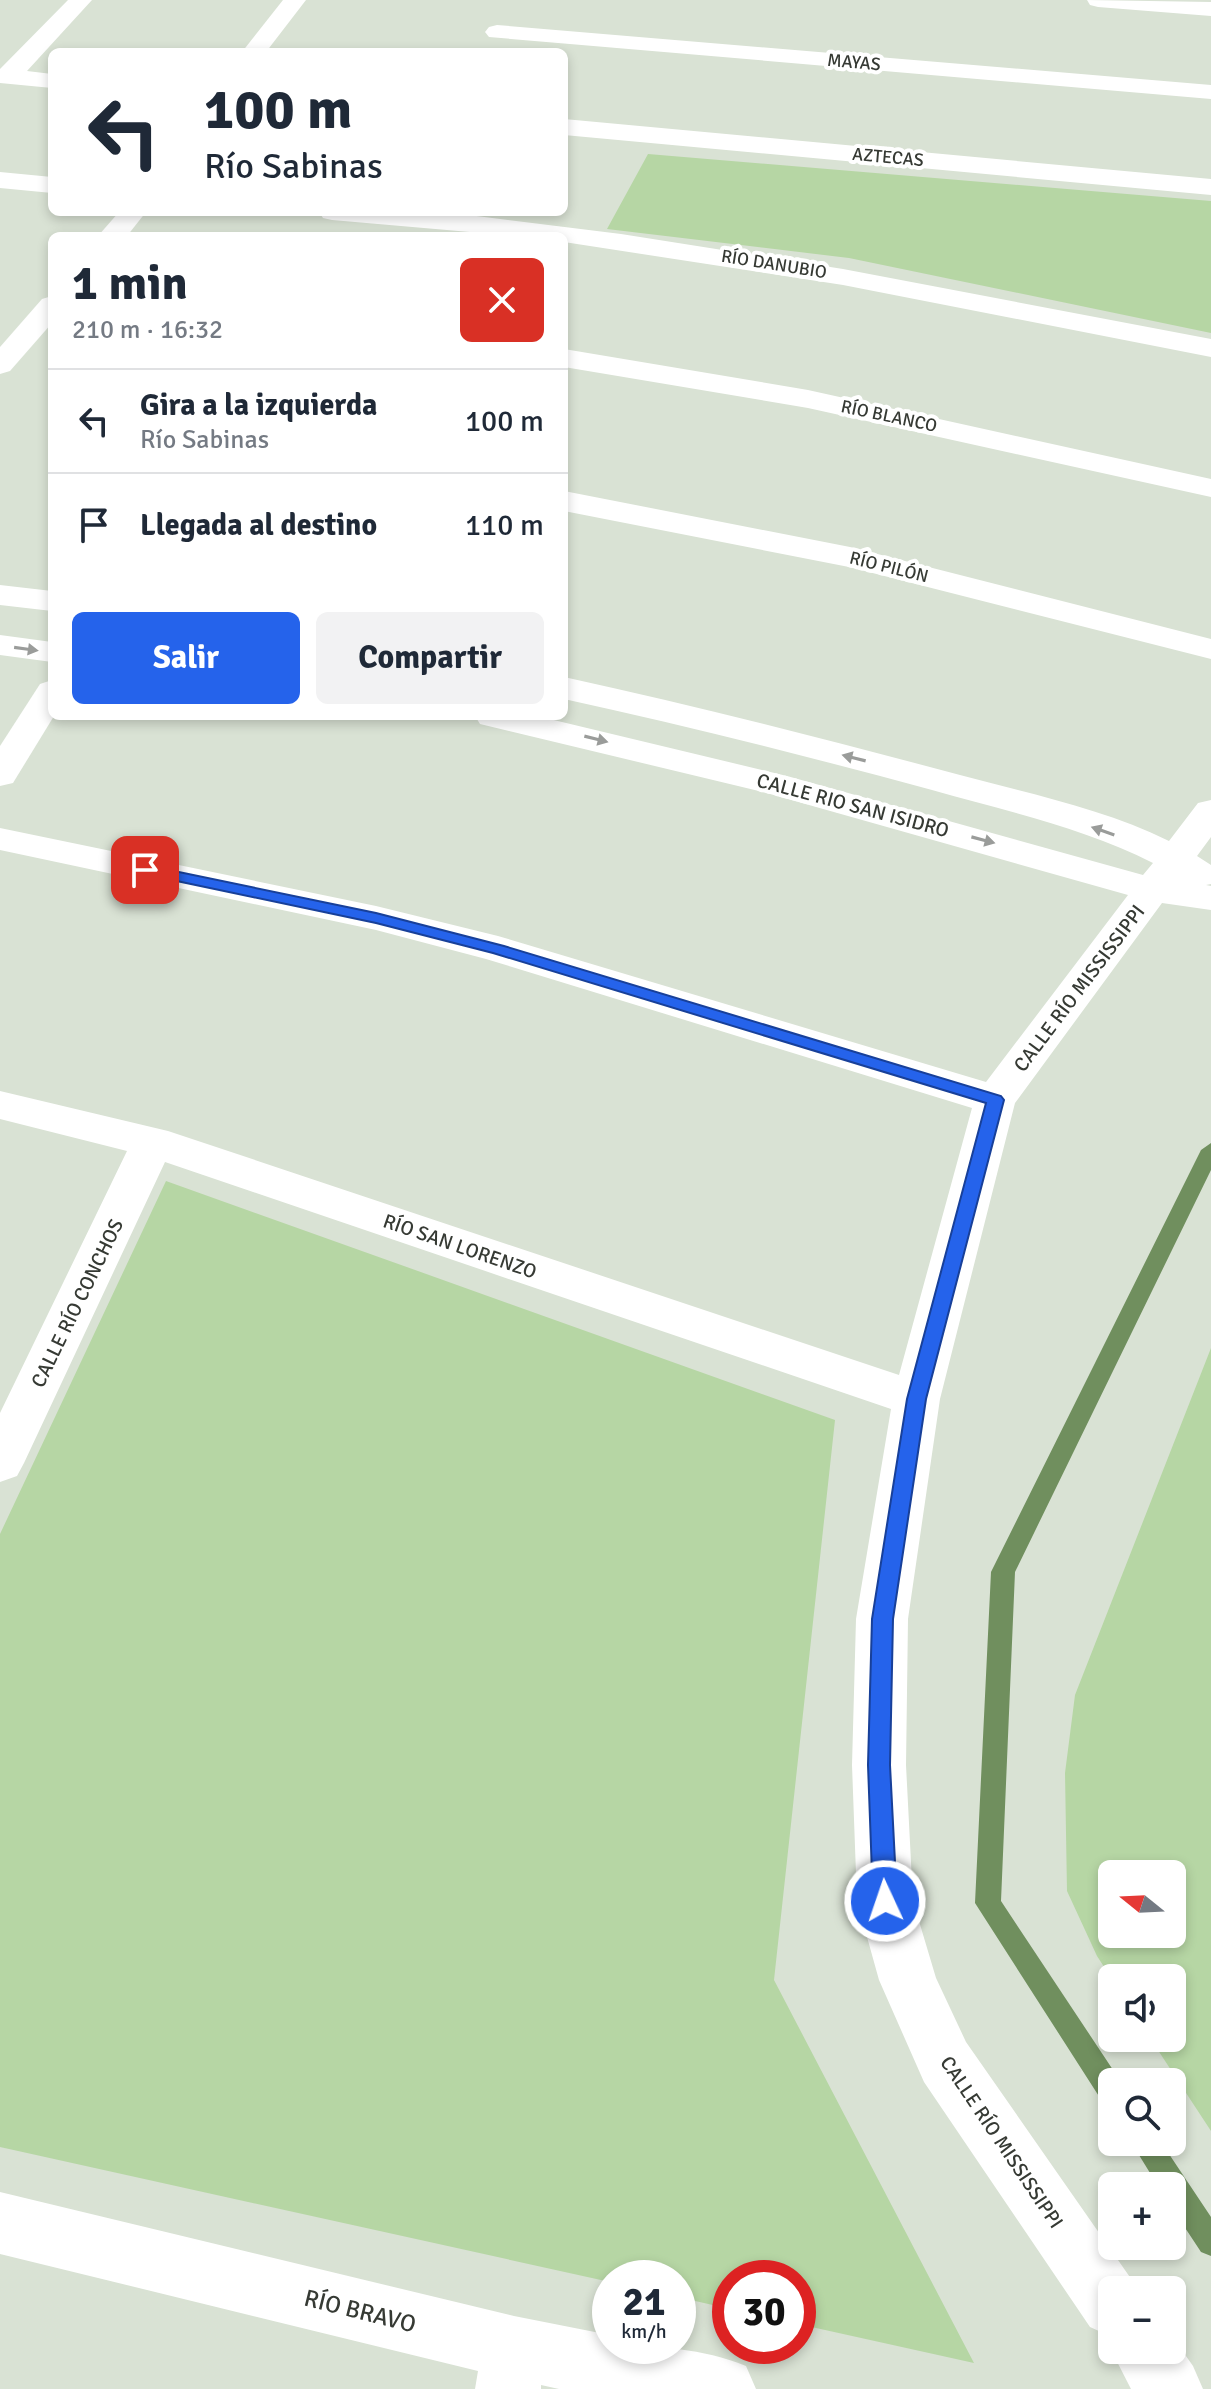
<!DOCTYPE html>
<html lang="es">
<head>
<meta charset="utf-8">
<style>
	body { margin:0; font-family:Signika,sans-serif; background:#f2f2f3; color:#1f2937; height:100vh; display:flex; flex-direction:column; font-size:30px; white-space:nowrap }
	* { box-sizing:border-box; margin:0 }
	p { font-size:26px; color:#747a83 }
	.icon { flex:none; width:44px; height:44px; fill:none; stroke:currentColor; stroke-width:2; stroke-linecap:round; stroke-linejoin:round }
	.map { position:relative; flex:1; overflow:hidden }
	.details { position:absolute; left:48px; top:232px; width:520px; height:488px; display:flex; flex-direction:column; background:#fff; border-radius:12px; box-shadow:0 4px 12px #0003 }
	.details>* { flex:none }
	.guide { position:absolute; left:48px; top:48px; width:520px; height:168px; border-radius:12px; box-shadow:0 4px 12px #0003; background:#fff; color:#1f2937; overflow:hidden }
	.needle { width:52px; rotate:288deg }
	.buttons { position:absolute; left:1098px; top:1860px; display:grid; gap:16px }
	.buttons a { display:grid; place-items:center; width:88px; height:88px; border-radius:12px; background:#fff; box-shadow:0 4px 12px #0003; font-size:40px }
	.speed { position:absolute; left:592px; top:2260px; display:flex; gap:16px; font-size:40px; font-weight:700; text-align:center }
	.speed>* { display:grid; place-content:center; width:104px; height:104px; border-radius:50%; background:#fff; box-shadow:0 4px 12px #0003; line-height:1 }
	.speed small { font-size:20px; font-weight:400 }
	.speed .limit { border:12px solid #d22; background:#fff; color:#111 }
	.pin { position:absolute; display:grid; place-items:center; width:68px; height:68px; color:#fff; margin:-34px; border-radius:16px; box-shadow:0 4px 12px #0006 }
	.me { position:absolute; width:88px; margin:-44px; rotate:357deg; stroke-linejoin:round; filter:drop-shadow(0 0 6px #0008) }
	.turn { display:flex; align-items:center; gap:28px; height:168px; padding:0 24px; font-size:36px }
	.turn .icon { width:104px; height:104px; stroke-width:2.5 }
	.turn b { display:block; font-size:56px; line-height:68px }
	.round { display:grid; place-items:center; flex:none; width:84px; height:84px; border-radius:12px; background:#f2f2f3 }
	.summary { display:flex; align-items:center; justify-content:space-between; height:136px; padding:0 24px }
	h1 { font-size:48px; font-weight:700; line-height:60px }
	.cta { display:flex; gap:16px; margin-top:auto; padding:16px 24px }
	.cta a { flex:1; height:92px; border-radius:12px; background:#2563eb; color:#fff; font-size:32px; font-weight:700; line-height:92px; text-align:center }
	.cta a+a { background:#f2f2f3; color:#1f2937 }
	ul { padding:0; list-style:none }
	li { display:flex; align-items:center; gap:24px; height:104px; padding:0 24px; border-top:2px solid #e0e1e3 }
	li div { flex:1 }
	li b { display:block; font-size:30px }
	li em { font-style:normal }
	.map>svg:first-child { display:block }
	.green { fill:#b6d6a4; fill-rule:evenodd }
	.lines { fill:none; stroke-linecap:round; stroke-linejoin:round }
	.stream { fill:#708f5e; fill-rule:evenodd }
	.minor { fill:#fff; fill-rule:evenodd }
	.oneway { fill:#9a9c9a }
	.route { fill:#2563eb; stroke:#184099; stroke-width:2 }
	.labels { text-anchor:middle; stroke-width:8; stroke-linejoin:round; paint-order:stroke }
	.far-street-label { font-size:18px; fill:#363a34; stroke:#fff }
	.street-label { font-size:20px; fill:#363a34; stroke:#fff }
	.near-street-label { font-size:24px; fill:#363a34; stroke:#fff }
</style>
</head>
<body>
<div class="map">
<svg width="1211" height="2389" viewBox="0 0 1211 2389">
	<rect width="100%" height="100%" fill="#d9e2d4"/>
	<!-- green -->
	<g class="green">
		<path d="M648 154 1211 201V333L849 258 607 229Z"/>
		<path d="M166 1181 835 1420 774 1980 974 2363 798 2324V2278H730V2309L678 2297V2278H610V2282L0 2147V1534Z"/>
		<path d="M1211 1348V2131L1150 2038H1172V1978L1112 1979 1097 1956 1067 1891 1065 1773 1075 1695ZM1112 1874H1172V1934H1112Z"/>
	</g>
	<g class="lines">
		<!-- stream -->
		<g class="stream">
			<path d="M1211 1143V1170L1015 1572 1001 1901 1121 2082H1112V2105L1102 2101 975 1903 991 1572 1201 1150Z"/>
			<path d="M1131 2142H1161L1211 2217V2256L1201 2252 1172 2208V2186H1158Z"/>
		</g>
		<!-- minor -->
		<g class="minor">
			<path d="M68 0H92L27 71 52 74V88L0 83V69Z"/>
			<path d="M283 0H306L266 52H242Z"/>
			<path d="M1087 0 1211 2V16L1098 7 1090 5Z"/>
			<path d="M497 25 1211 85V99L489 37 485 32 489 27Z"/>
			<path d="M564 119 1211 179V195L564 135Z"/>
			<path d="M0 172 52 177V193L0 188Z"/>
			<path d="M119 212H146L127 236H98Z"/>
			<path d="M319 212H445L621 234 843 269 1211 339V357L843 285 564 242V236H516L332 220 323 218Z"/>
			<path d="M52 296V323L10 371 0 374V347L42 299Z"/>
			<path d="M564 349 808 390 1211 479V497L808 408 564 367Z"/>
			<path d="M564 491 850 547 1211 639V659L849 567 564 511Z"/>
			<path d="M0 585 52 591V611L0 605Z"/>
			<path d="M0 635 52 642V662L0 655Z"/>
			<path d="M564 677C697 706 829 740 960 775 1030 794 1104 809 1169 841L1198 803 1211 800V837L1197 856 1211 865V884L1206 885 1211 886V910L1162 903 1015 1103 940 1399 908 1619 906 1765 913 1901 936 1978 966 2042 1134 2283 1138 2290H1112V2337L1090 2327 924 2082 879 1980 857 1901 852 1765 856 1619 891 1409 165 1162 24 1463 17 1476 0 1482V1413L127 1151 0 1119V1091L168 1131 899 1375 972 1108 486 959 376 930 0 850V828L376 906 498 936 986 1082 1128 895 763 792 480 724 475 716H537L787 776 1143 875 1153 863C1084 828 1006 811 932 790 810 757 688 726 564 699Z"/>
			<path d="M52 680 54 716 13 783 0 786V746L40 684Z"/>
			<path d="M0 2192 514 2316 610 2335V2346C658 2346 702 2348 746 2366L756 2389H559L541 2385V2389H475L478 2371 0 2254Z"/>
			<path d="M1172 2336 1193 2366 1203 2389H1131L1111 2350 1112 2347V2350H1172Z"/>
		</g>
	</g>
	<!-- one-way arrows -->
	<defs><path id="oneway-solid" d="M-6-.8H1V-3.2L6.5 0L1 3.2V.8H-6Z" transform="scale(2)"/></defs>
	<g class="oneway">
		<use href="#oneway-solid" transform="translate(26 649) rotate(8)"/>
		<use href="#oneway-solid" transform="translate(596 739) rotate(14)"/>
		<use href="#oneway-solid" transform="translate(854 758) rotate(-166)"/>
		<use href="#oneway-solid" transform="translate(1103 831) rotate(-161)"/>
		<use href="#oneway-solid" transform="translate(983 840) rotate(15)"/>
	</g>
	<!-- route -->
	<path class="route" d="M145 865 376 913 504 946 1001 1096 1004 1100 926 1399 893 1619 890 1765 897 1901 893 1908 885 1911 877 1908 873 1901 868 1765 872 1619 907 1399 986 1103 493 953 376 923 139 873 137 870Z"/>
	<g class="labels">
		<!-- far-street labels -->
		<g class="far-street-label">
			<text transform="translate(854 62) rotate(5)" y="6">MAYAS</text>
			<text transform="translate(888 157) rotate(5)" y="6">AZTECAS</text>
			<text transform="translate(774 264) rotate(9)" y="6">RÍO DANUBIO</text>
			<text transform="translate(889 416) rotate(12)" y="6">RÍO BLANCO</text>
			<text transform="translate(889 567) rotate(14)" y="6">RÍO PILÓN</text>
		</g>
		<!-- street labels -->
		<g class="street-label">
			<text transform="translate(853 805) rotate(15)" y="7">CALLE RIO SAN ISIDRO</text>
			<text transform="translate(1079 988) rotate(-53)" y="7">CALLE RÍO MISSISSIPPI</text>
			<text transform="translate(460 1246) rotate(19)" y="7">RÍO SAN LORENZO</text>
			<text transform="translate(77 1303) rotate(-64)" y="7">CALLE RÍO CONCHOS</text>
			<text transform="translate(1002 2142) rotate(56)" y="7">CALLE RÍO MISSISSIPPI</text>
		</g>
		<!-- near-street labels -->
		<g class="near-street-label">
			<text transform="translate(360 2311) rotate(14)" y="8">RÍO BRAVO</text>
		</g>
	</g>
</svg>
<div class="buttons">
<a><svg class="needle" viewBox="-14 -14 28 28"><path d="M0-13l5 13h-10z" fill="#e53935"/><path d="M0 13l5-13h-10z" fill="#747a83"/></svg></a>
<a><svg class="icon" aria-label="sound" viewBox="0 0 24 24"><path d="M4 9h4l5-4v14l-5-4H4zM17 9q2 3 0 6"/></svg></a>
<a><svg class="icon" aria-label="search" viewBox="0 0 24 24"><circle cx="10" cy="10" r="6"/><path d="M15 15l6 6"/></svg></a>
<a>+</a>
<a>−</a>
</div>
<div class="speed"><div>21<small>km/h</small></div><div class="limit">30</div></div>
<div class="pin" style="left:145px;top:870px;background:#d93025"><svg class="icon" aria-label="arrive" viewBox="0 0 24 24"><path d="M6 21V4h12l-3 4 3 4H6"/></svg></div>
<svg class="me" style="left:885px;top:1901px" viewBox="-20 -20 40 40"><circle r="17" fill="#2563eb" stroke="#fff" stroke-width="3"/><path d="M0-11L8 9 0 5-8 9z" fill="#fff"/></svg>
<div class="guide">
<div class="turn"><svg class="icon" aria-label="left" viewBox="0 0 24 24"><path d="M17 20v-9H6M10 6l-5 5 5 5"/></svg><div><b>100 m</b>Río Sabinas</div></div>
</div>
<section class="details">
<div class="summary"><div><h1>1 min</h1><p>210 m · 16:32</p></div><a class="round" style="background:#d93025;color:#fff"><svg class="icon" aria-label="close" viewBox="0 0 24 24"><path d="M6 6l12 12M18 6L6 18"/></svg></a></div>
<ul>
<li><svg class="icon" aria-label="left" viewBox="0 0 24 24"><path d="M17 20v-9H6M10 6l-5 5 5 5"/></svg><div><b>Gira a la izquierda</b><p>Río Sabinas</p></div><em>100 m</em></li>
<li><svg class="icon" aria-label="arrive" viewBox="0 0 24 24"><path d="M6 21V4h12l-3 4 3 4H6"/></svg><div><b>Llegada al destino</b></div><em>110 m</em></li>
</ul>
<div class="cta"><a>Salir</a><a>Compartir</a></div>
</section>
</div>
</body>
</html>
